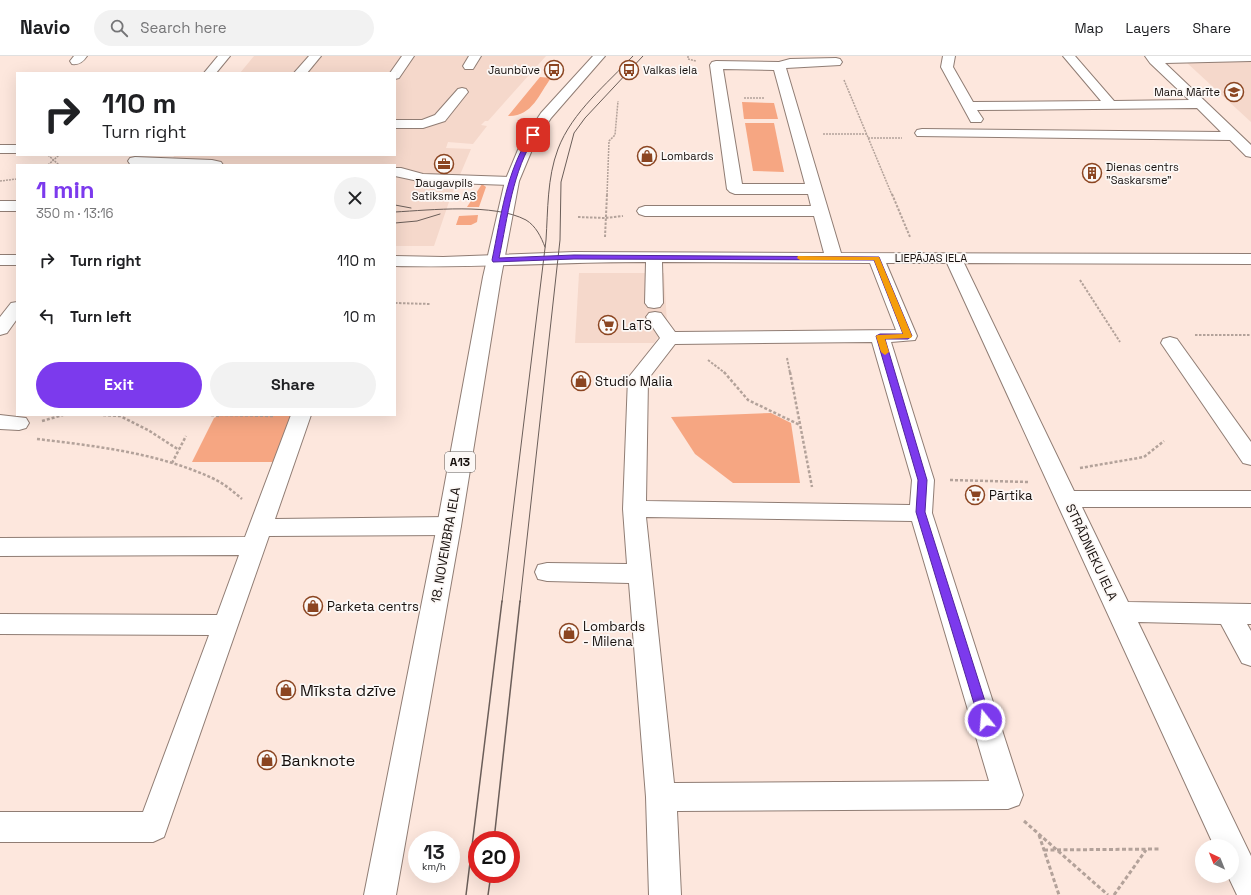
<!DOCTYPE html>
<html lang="en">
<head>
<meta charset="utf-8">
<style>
	body { margin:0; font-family:"Space Grotesk",sans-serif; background:#f2f2f2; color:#202124; height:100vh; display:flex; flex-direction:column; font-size:15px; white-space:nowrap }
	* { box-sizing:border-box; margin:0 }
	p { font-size:13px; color:#757577 }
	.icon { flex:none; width:22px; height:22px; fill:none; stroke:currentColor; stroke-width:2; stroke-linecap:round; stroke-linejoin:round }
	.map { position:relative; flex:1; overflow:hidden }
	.side { position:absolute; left:16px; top:108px; width:380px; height:252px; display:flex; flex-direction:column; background:#fff; border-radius:0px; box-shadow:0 4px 16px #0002 }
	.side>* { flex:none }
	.top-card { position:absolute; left:16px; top:16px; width:380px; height:84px; border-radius:0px; box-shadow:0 4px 16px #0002; background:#fff; color:#202124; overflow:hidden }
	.needle { width:26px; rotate:317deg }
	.controls { position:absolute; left:1195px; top:783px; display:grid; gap:8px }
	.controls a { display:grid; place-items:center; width:44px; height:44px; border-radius:50%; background:#fff; box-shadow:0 4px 16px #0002; font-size:20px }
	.speed { position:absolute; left:408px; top:775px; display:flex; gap:8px; font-size:20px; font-weight:700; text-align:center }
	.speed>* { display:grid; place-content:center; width:52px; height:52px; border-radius:50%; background:#fff; box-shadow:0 4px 16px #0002; line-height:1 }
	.speed small { font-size:10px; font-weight:400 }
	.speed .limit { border:6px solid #d22; background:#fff; color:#111 }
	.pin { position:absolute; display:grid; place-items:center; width:34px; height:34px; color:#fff; margin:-17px; border-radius:8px; box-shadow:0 2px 6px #0006 }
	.me { position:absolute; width:44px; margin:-22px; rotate:343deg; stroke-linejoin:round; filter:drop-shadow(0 0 3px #0008) }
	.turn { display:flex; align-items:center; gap:14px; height:84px; padding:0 20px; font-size:18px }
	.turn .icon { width:52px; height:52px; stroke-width:2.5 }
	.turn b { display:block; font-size:28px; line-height:34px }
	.round { display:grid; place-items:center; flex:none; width:42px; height:42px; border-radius:21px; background:#f2f2f2 }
	.headline { display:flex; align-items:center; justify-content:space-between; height:68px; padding:0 20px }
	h1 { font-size:24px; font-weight:800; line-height:30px; color:#7c3aed }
	.cta { display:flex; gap:8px; margin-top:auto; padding:8px 20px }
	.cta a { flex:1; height:46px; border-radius:24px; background:#7c3aed; color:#fff; font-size:16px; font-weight:800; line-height:46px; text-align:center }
	.cta a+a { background:#f2f2f2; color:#202124 }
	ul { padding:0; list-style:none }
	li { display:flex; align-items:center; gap:12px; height:56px; padding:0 20px }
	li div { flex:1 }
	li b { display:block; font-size:15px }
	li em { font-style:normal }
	header { display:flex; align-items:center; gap:24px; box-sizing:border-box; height:56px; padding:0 20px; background:#fff; border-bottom:1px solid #e0e0e0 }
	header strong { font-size:19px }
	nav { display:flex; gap:22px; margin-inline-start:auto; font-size:14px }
	.search { width:280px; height:36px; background:#f2f2f2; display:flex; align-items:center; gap:10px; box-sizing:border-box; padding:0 14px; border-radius:22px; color:#757577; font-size:15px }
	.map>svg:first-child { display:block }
	.built { fill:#f5d8cb }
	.green { fill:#f6a682 }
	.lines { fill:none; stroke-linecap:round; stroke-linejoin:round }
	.minor-casing { stroke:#907d74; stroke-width:2 }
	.major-casing { stroke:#907d74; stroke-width:2 }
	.path-far3 { stroke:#b3a29a; stroke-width:1.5; stroke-dasharray:2 1; stroke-linecap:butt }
	.path-far2 { stroke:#b3a29a; stroke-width:2; stroke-dasharray:2.5 1.5; stroke-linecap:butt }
	.path-far1 { stroke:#b3a29a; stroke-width:2.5; stroke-dasharray:3 2; stroke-linecap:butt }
	.path { stroke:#b3a29a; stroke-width:3; stroke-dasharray:4 2.5; stroke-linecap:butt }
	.minor { fill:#fff; fill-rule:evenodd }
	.major { fill:#fff; fill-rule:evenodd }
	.tram-far1 { stroke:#6b5e59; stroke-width:1 }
	.tram { stroke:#6b5e59; stroke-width:1.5 }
	.route { fill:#7c3aed; stroke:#51269a }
	.slow { fill:#f59e0b }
	.labels { text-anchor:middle; stroke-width:3.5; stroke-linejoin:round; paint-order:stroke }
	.far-poi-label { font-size:11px; fill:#17100d; stroke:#fcf8f6; text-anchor:start }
	.far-street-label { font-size:11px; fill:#17100d; stroke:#fcf8f6 }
	.shield { fill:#fcf8f6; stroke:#5c5653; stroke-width:1 }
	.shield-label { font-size:12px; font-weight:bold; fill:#17100d }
	.poi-label { font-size:13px; fill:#17100d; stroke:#fcf8f6; text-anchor:start }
	.street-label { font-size:13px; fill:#17100d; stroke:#fcf8f6 }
	.near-poi-label { font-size:16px; fill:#17100d; stroke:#fcf8f6; text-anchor:start }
</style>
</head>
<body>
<header>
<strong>Navio</strong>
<div class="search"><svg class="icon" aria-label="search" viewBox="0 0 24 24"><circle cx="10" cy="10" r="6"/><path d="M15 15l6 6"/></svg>Search here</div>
<nav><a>Map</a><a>Layers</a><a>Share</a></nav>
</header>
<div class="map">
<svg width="1251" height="839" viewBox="0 0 1251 839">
	<rect width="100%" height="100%" fill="#fde7dd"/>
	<!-- built -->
	<g class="built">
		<path d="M254 0H546L488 65H485L481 69 487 70 473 88 448 86 446 92 471 93 451 140 434 190H395V109H167L175 99H395V17H240Z"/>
		<path d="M1251 0V66L1185 5Z"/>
		<path d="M579 217H664L667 268 654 287H575Z"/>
	</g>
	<!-- green -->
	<g class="green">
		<path d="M540 21 551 22C539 38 532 61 508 60Z"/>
		<path d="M742 46 774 47 778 63H744Z"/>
		<path d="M745 67H774L784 116 753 115Z"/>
		<path d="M482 128 486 131 479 151H467Z"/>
		<path d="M478 159 477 166 471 169H456L459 160Z"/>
		<path d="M771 357 791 367 800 427H733L695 398 671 361Z"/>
		<path d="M220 359H293L274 406H192L214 362Z"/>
	</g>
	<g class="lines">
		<defs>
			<g id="minor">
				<path d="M74 0H87C83 6 79 9 72 8L70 5Z"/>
				<path d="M218 0H230L216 17H204Z"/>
				<path d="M309 0H321L307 17H294Z"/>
				<path d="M402 0H414L399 22 395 23V17H390Z"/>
				<path d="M469 0H481L473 13H465L463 10Z"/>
				<path d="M943 0H955L953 11 973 46 1101 45 1063 0H1075L1114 45 1189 44 1150 7 1145 0H1251V5L1165 7 1251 89V101L1246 100 1230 84 917 80 915 77 917 74 922 73 1221 76 1197 52 977 54 983 63 981 66H971L941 11Z"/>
				<path d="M836 2 840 3 842 6 840 9 786 12 841 197 1251 198V208L964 207 1074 435H1251V451H1082L1128 546 1251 548V568H1247L1251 575V610L1242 607 1221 568 1138 566 1251 800V839H1237L1228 820H1232V790H1214L947 207H886L917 280 915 284 891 286 934 424 932 457 1023 739 1019 749 1008 753 677 755 681 839H649L646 741 629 527 547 525 538 523 535 516 538 509 547 507 627 508 623 453 628 322 660 282 646 261 649 257 655 256 661 257 675 276 896 274 870 207 662 206 663 247 660 251 654 252 648 251 645 247 646 206C562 206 479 212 395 210V200L443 201 574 196 824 197 814 160H645L639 158 637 155 639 152 645 150H811L808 138H735L730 136 727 133 710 9 712 6 716 5 779 6 790 3ZM723 13 774 14 805 128H742ZM872 286 912 424 910 449 646 445 648 323 675 288ZM646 461 912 465 989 725 674 727Z"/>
				<path d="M462 32 466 33 468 36 445 65 423 72H395V64H422L435 59 458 33Z"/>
				<rect x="0" y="89" width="17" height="8"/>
				<path d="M135 101 212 104 221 106 223 109 130 108 128 105 130 102Z"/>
				<path d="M395 112H401L423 118 512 121 517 122 519 125 517 128 512 129 423 126 395 120Z"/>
				<rect x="0" y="145" width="17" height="10"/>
				<rect x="0" y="199" width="17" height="10"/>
				<path d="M17 246V263L7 277 0 279V261L11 247Z"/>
				<path d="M1170 281 1177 283 1251 386V409L1243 407 1161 287 1163 283Z"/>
				<path d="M0 359 26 362 29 367 26 372 19 374 0 373Z"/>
				<path d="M291 359H311L275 463 449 461 457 464 461 470 457 476 449 479 269 480 164 781 153 786H0V756H143L209 579 0 578V558L217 559 239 499 0 500V482L245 481Z"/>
			</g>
			<path id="major" d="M593 0H605L551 62 534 89 519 125 501 221 461 470 396 839H364L437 470 483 221 505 125 520 89 541 57Z"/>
		</defs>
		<!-- minor casing -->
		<use href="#minor" class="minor-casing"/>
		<!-- major casing -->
		<use href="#major" class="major-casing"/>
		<!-- path-far3 -->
		<g class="path-far3">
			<path d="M688 0V3L696 5"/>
			<path d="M844 24 892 139"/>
			<path d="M744 42H765"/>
			<path d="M823 78H867"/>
			<path d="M868 82H902"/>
			<path d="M48 99 59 109"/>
			<path d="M48 109 59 99"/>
			<path d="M0 125 17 123"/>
			<path d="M607 139 609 85 615 79 618 45"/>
		</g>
		<!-- path-far2 -->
		<g class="path-far2">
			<path d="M892 138 910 181"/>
			<path d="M578 161 605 162 623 160"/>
			<path d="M605 181 607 138"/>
			<path d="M1080 224 1120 286"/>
			<path d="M395 247 430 248"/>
			<path d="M1195 279H1251"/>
			<path d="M787 302 790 317"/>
			<path d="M708 304 725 317"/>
		</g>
		<!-- path-far1 -->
		<g class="path-far1">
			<path d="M724 316 748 344 800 369"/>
			<path d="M790 316 812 431"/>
			<path d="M103 359 120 360 148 374 179 394"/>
			<path d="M211 359 220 360"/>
			<path d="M220 359 273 360"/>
			<path d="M42 365 63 359"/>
			<path d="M37 383C96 390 158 397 212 422 223 427 233 435 242 443"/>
			<path d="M172 407 186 380"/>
			<path d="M1080 412 1144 401 1164 385"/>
			<path d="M950 424 1029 426"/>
		</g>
		<!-- path -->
		<g class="path">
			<path d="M1024 765 1108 839"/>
			<path d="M1039 779 1059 839"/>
			<path d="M1044 794 1160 793"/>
			<path d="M1114 839 1146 794"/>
		</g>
		<!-- minor -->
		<use href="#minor" class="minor"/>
		<!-- major -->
		<use href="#major" class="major"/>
		<!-- tram-far1 -->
		<g class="tram-far1">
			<path d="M395 149 411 152"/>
			<path d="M395 156C431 154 494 147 526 164 536 170 541 181 545 191"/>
			<path d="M395 167 417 165 440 158"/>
			<path d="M502 546 546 184C548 154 547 122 558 93 572 56 607 28 633 0"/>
			<path d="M520 546 560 184 561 126 574 77 585 62 643 0"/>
		</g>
		<!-- tram -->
		<g class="tram">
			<path d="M494 784 520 545"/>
			<path d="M466 839 502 545"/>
			<path d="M488 839 491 818"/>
		</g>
	</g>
	<!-- route -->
	<path class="route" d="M531 78 536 79C512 115 508 161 499 202L574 199 879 201 912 280 908 283H885L927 424 925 456 991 664 989 668 985 670 981 668 979 664 916 456 918 424 876 280 880 278H903L874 204 574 203 493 206 492 204C501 161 506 115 531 78Z"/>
	<!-- slow -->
	<path class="slow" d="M798 200 879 201 912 280 911 282 885 283 889 296 885 299 881 296 876 280 878 279 903 278 874 204H800L797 202Z"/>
	<!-- icons -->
	<defs>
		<symbol id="bus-ring" viewBox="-11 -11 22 22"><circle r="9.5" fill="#fcf8f6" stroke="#8b4521" stroke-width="1.5"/><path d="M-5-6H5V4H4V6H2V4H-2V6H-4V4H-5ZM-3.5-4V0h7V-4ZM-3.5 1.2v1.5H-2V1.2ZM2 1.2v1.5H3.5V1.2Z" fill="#8b4521"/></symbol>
		<symbol id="school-ring" viewBox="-11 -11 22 22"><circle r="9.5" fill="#fcf8f6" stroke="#8b4521" stroke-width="1.5"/><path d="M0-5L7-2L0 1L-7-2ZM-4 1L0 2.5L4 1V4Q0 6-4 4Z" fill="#8b4521"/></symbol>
		<symbol id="shop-ring" viewBox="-11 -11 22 22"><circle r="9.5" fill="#fcf8f6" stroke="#8b4521" stroke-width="1.5"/><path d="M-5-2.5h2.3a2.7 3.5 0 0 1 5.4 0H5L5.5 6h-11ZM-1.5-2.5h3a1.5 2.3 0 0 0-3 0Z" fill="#8b4521"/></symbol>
		<symbol id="office-ring" viewBox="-11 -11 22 22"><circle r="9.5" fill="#fcf8f6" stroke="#8b4521" stroke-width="1.5"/><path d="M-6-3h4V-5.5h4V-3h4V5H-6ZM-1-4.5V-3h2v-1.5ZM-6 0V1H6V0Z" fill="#8b4521"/></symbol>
		<symbol id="building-ring" viewBox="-11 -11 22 22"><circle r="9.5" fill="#fcf8f6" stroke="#8b4521" stroke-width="1.5"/><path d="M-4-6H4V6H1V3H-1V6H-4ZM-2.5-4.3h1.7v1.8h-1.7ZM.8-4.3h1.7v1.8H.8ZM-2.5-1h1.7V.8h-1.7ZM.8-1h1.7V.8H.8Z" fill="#8b4521"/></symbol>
		<symbol id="supermarket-ring" viewBox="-11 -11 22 22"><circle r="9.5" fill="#fcf8f6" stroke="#8b4521" stroke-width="1.5"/><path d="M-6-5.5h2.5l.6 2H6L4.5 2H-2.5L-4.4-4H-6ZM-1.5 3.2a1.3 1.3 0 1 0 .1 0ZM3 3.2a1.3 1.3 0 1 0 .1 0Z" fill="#8b4521"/></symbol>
	</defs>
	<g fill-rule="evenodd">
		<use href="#bus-ring" x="543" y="3" width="22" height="22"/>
		<use href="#bus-ring" x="618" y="3" width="22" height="22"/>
		<use href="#school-ring" x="1223" y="25" width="22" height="22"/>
		<use href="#shop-ring" x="636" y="89" width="22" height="22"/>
		<use href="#office-ring" x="433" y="97" width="22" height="22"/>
		<use href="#building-ring" x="1081" y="106" width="22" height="22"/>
		<use href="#supermarket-ring" x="597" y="258" width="22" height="22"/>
		<use href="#shop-ring" x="570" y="314" width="22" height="22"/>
		<use href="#supermarket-ring" x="964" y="428" width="22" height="22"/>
		<use href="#shop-ring" x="302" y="539" width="22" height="22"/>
		<use href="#shop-ring" x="558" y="566" width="22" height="22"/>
		<use href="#shop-ring" x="275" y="623" width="22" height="22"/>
		<use href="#shop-ring" x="256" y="693" width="22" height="22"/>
	</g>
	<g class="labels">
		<!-- far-poi labels -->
		<g class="far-poi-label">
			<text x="540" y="18" text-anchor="end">Jaunbūve</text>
			<text x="643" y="18">Valkas iela</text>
			<text x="1220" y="40" text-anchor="end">Mana Mārīte</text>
			<text x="661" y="104">Lombards</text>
			<text x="1106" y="115">Dienas centrs<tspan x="1106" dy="13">"Saskarsme"</tspan></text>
			<text x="444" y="131" text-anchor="middle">Daugavpils<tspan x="444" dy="13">Satiksme AS</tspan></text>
		</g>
		<!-- far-street labels -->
		<g class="far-street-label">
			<text x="931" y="206">LIEPĀJAS IELA</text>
		</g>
		<!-- shield labels -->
		<rect class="shield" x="445" y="396" width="30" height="20" rx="3"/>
		<g class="shield-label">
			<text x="460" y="410">A13</text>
		</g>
		<!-- poi labels -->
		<g class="poi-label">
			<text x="622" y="274">LaTS</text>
			<text x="595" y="330">Studio Malia</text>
			<text x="989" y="444">Pārtika</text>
			<text x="327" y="555">Parketa centrs</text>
			<text x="583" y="575">Lombards<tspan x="583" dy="15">- Milena</tspan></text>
		</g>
		<!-- street labels -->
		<g class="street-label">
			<text transform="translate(445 489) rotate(-80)" y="5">18. NOVEMBRA IELA</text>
			<text transform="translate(1092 496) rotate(65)" y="5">STRĀDNIEKU IELA</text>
		</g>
		<!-- near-poi labels -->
		<g class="near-poi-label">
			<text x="300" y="640">Mīksta dzīve</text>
			<text x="281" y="710">Banknote</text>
		</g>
	</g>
</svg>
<div class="controls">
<a><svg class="needle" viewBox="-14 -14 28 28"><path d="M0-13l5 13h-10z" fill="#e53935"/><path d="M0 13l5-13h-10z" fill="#757577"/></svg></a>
</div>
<div class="speed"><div>13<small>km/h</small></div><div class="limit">20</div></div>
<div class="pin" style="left:533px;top:79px;background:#d93025"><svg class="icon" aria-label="arrive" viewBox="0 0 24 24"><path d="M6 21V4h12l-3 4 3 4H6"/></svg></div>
<svg class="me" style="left:985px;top:664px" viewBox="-20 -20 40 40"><circle r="17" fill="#7c3aed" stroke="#fff" stroke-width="3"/><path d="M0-11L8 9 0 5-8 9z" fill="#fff"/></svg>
<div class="top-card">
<div class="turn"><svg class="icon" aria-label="right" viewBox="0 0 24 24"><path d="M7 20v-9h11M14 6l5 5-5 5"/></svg><div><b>110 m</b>Turn right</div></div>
</div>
<section class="side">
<div class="headline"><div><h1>1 min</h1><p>350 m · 13:16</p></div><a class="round"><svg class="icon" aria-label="close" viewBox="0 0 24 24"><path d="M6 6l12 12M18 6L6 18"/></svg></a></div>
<ul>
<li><svg class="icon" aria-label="right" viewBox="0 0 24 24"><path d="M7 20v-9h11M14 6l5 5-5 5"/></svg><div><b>Turn right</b></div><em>110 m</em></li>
<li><svg class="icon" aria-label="left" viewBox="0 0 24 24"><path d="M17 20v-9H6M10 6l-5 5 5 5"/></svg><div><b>Turn left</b></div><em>10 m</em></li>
</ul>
<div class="cta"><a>Exit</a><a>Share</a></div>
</section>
</div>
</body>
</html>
